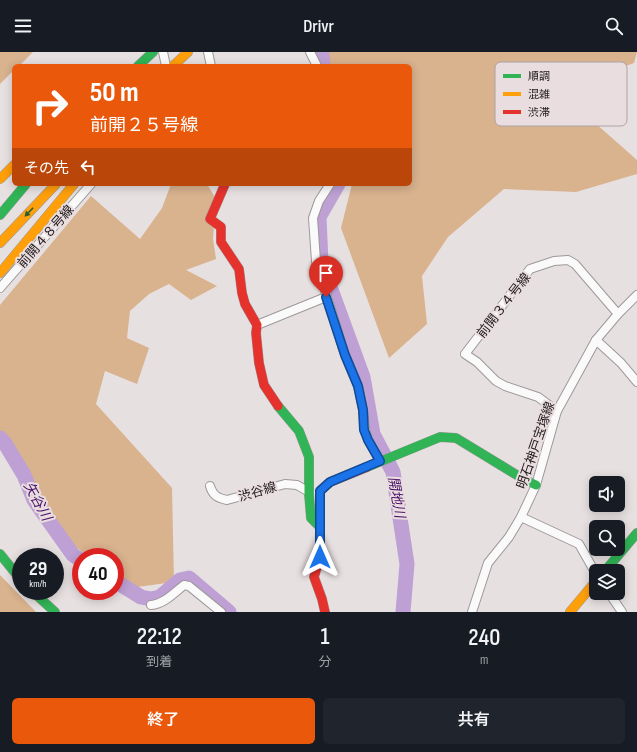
<!DOCTYPE html>
<html lang="ja">
<head>
<meta charset="utf-8">
<style>
	body { margin:0; font-family:"Sofia Sans Condensed","Noto Sans JP",sans-serif; background:#20242c; color:#f1f3f6; height:100vh; display:flex; flex-direction:column; font-size:15px; white-space:nowrap }
	* { box-sizing:border-box; margin:0 }
	p { font-size:13px; color:#9ea1a6 }
	.icon { flex:none; width:22px; height:22px; fill:none; stroke:currentColor; stroke-width:2; stroke-linecap:round; stroke-linejoin:round }
	.map { position:relative; height:560px; overflow:hidden }
	.details { display:flex; flex-direction:column; background:#171b24; flex:1 }
	.details>* { flex:none }
	.guide { position:absolute; left:12px; top:12px; width:400px; height:122px; border-radius:6px; box-shadow:0 2px 10px #0003; background:#ea580c; color:#fff; overflow:hidden }
	.controls { position:absolute; left:589px; top:424px; display:grid; gap:8px }
	.controls a { display:grid; place-items:center; width:36px; height:36px; border-radius:6px; background:#171b24; box-shadow:0 2px 10px #0003; font-size:20px }
	.speed { position:absolute; left:12px; top:496px; display:flex; gap:8px; font-size:20px; font-weight:700; text-align:center }
	.speed>* { display:grid; place-content:center; width:52px; height:52px; border-radius:50%; background:#171b24; box-shadow:0 2px 10px #0003; line-height:1 }
	.speed small { font-size:10px; font-weight:400 }
	.speed .limit { border:6px solid #d22; background:#fff; color:#111 }
	.pin { position:absolute; display:grid; place-items:center; width:34px; height:34px; color:#fff; margin:-41px -17px; border-radius:50% 50% 50% 0; rotate:-45deg; box-shadow:0 0 4px #0007 }
	.pin .icon { rotate:45deg }
	.me { position:absolute; width:44px; margin:-22px; rotate:0deg; stroke-linejoin:round; filter:drop-shadow(0 0 3px #0008) }
	.turn { display:flex; align-items:center; gap:14px; height:84px; padding:0 12px; font-size:18px }
	.turn .icon { width:52px; height:52px; stroke-width:2.5 }
	.turn b { display:block; font-size:28px; line-height:34px }
	.then { display:flex; align-items:center; height:38px; padding:0 12px; background:#0003; gap:8px; font-size:15px }
	.eta { display:flex; justify-content:space-evenly; align-items:center; height:68px; text-align:center }
	.eta b { font-size:24px; font-weight:600; line-height:28px }
	.action { display:flex; gap:8px; margin-top:auto; padding:8px 12px }
	.action a { flex:1; height:46px; border-radius:6px; background:#ea580c; color:#fff; font-size:16px; font-weight:600; line-height:46px; text-align:center }
	.action a+a { background:#20242c; color:#f1f3f6 }
	header { display:flex; justify-content:space-between; align-items:center; height:52px; padding:0 12px; background:#171b24; font-size:18px; font-weight:600 }
	.map>svg:first-child { display:block }
	.forest { fill:#d9b28e }
	.lines { fill:none; stroke-linecap:round; stroke-linejoin:round }
	.river { stroke:#bea0d4; stroke-width:15 }
	.street-casing { stroke:#9d9899; stroke-width:10 }
	.fast-casing { stroke:#9d9899; stroke-width:10 }
	.slow-casing { stroke:#9d9899; stroke-width:10 }
	.jam-casing { stroke:#9d9899; stroke-width:10 }
	.street { stroke:#fbfafa; stroke-width:8 }
	.fast { stroke:#30b455; stroke-width:9 }
	.slow { stroke:#ff9f0a; stroke-width:9 }
	.jam { stroke:#e5322d; stroke-width:9 }
	.oneway { fill:#265f35 }
	.route-casing { stroke:#114b97; stroke-width:10 }
	.route { stroke:#1a73e8; stroke-width:7 }
	.labels { text-anchor:middle; stroke-width:4; stroke-linejoin:round; paint-order:stroke }
	.street-label { font-size:13px; fill:#1e1a1b; stroke:#eadddf }
	.water-label { font-size:14px; font-style:italic; fill:#4a146c; stroke:#eadddf }
	.key { fill:#eadddf; stroke:#ada2a4; stroke-width:1 }
	.key-label { font-size:11px; fill:#1e1a1b }
</style>
</head>
<body>
<header><svg class="icon" aria-label="menu" viewBox="0 0 24 24"><path d="M4 6h16M4 12h16M4 18h16"/></svg>Drivr<svg class="icon" aria-label="search" viewBox="0 0 24 24"><circle cx="10" cy="10" r="6"/><path d="M15 15l6 6"/></svg></header>
<div class="map">
<svg width="637" height="560" viewBox="0 0 637 560">
	<rect width="100%" height="100%" fill="#e7e0e1"/>
	<!-- forest -->
	<g class="forest">
		<path d="M0 0H33L19 14H14V18L0 32Z"/>
		<path d="M315 0H637L634 11 582 30 586 63 637 108V122L576 140 504 137 448 185 422 224 427 272 389 306 341 176 352 132H410V14H322Z"/>
		<path d="M171 132H207L216 147 213 187 216 207 186 218 217 234 191 248 169 232 149 242 130 259 127 286 149 296 137 332 105 319 96 352 172 436 174 530 130 536 115 525V505H89L64 486 0 390V253L91 144 140 187 162 156Z"/>
		<path d="M0 523 36 560H0Z"/>
	</g>
	<g class="lines">
		<!-- river -->
		<g class="river">
			<path d="M319 0 322 3 323 14"/>
			<path d="M338 132 319 165 321 210 363 325 373 382 393 420 407 512 403 560"/>
			<path d="M0 386 4 390 24 423 34 448 73 503 81 508"/>
			<path d="M115 529 141 545 151 547 160 545 180 528 189 526 229 560"/>
		</g>
		<defs>
			<g id="street">
				<path d="M163 0 166 14"/>
				<path d="M208 0 211 14"/>
				<path d="M310 0 317 14"/>
				<path d="M330 132 319 149 313 166 316 209 345 303 358 334 363 358 365 377 368 388 380 409"/>
				<path d="M0 236 91 132"/>
				<path d="M257 273 326 245"/>
				<path d="M596 288 621 311 637 330"/>
				<path d="M557 359 538 345 505 334 496 329 477 310 465 302 530 217 554 209 568 208 575 212 618 262"/>
				<path d="M210 434C213 444 218 446 227 448L285 432 297 433 309 440"/>
				<path d="M521 465 579 492 596 522"/>
				<path d="M609 541 622 560"/>
				<path d="M151 553C164 552 174 541 184 533L189 534 221 560"/>
				<path d="M472 560 488 511 509 485 521 465 536 433 557 359 596 288 618 262 637 243"/>
			</g>
			<g id="fast">
				<path d="M138 14 153 0"/>
				<path d="M0 163 26 132"/>
				<path d="M278 354 299 379 309 405V442L311 466 320 475"/>
				<path d="M367 415 440 385 456 386 525 428 536 433"/>
				<path d="M0 502 21 528"/>
				<path d="M605 519 637 481"/>
				<path d="M32 539 55 560"/>
			</g>
			<g id="slow">
				<path d="M173 14 188 0"/>
				<path d="M0 127 14 113"/>
				<path d="M0 191 56 132"/>
				<path d="M0 221 74 132"/>
				<path d="M570 560 596 529"/>
			</g>
			<g id="jam">
				<path d="M225 132 210 167 221 175V190L239 217 242 241 245 252 257 273 256 281 259 311 264 333 278 354"/>
				<path d="M325 560 322 547 314 525 320 505V439L330 430 367 415"/>
			</g>
		</defs>
		<!-- street casing -->
		<use href="#street" class="street-casing"/>
		<!-- fast casing -->
		<use href="#fast" class="fast-casing"/>
		<!-- slow casing -->
		<use href="#slow" class="slow-casing"/>
		<!-- jam casing -->
		<use href="#jam" class="jam-casing"/>
		<!-- street -->
		<use href="#street" class="street"/>
		<!-- fast -->
		<use href="#fast" class="fast"/>
		<!-- slow -->
		<use href="#slow" class="slow"/>
		<!-- jam -->
		<use href="#jam" class="jam"/>
	</g>
	<!-- one-way arrows -->
	<defs><path id="oneway-solid" d="M-6-.8H1V-3.2L6.5 0L1 3.2V.8H-6Z"/></defs>
	<use class="oneway" href="#oneway-solid" transform="translate(29 160) rotate(134)"/>
	<g class="lines">
		<defs>
			<path id="route" d="M320 505V439L330 430 380 409 368 388 364 378 363 358 358 334 345 303 326 245"/>
		</defs>
		<!-- route casing -->
		<use href="#route" class="route-casing"/>
		<!-- route -->
		<use href="#route" class="route"/>
	</g>
	<g class="labels">
		<!-- street labels -->
		<g class="street-label">
			<text transform="translate(45 184) rotate(-49)" y="5">前開４８号線</text>
			<text transform="translate(503 253) rotate(-52)" y="5">前開３４号線</text>
			<text transform="translate(535 393) rotate(-71)" y="5">明石神戸宝塚線</text>
			<text transform="translate(257 439) rotate(-16)" y="5">渋谷線</text>
		</g>
		<!-- water labels -->
		<g class="water-label">
			<text transform="translate(397 445) rotate(80)" y="5">開地川</text>
			<text transform="translate(38 449) rotate(61)" y="5">矢谷川</text>
		</g>
	</g>
	<!-- legend -->
	<rect x="495" y="10" width="132" height="64" rx="6" class="key"/>
	<rect x="503" y="22" width="18" height="4" fill="#30b455"/>
	<rect x="503" y="40" width="18" height="4" fill="#ff9f0a"/>
	<rect x="503" y="58" width="18" height="4" fill="#e5322d"/>
	<g class="key-label">
		<text x="528" y="28">順調</text>
		<text x="528" y="46">混雑</text>
		<text x="528" y="64">渋滞</text>
	</g>
</svg>
<div class="controls">
<a><svg class="icon" aria-label="sound" viewBox="0 0 24 24"><path d="M4 9h4l5-4v14l-5-4H4zM17 9q2 3 0 6"/></svg></a>
<a><svg class="icon" aria-label="search" viewBox="0 0 24 24"><circle cx="10" cy="10" r="6"/><path d="M15 15l6 6"/></svg></a>
<a><svg class="icon" aria-label="layers" viewBox="0 0 24 24"><path d="M12 4l9 5-9 5-9-5zM3 14l9 5 9-5"/></svg></a>
</div>
<div class="speed"><div>29<small>km/h</small></div><div class="limit">40</div></div>
<div class="pin" style="left:326px;top:245px;background:#d93025"><svg class="icon" aria-label="arrive" viewBox="0 0 24 24"><path d="M6 21V4h12l-3 4 3 4H6"/></svg></div>
<svg class="me" style="left:320px;top:505px" viewBox="-20 -20 40 40"><path d="M0-17L14 15 0 8-14 15z" fill="#1a73e8" stroke="#fff" stroke-width="4"/></svg>
<div class="guide">
<div class="turn"><svg class="icon" aria-label="right" viewBox="0 0 24 24"><path d="M7 20v-9h11M14 6l5 5-5 5"/></svg><div><b>50 m</b>前開２５号線</div></div>
<div class="then">その先<svg class="icon" aria-label="left" viewBox="0 0 24 24"><path d="M17 20v-9H6M10 6l-5 5 5 5"/></svg></div>
</div>
</div>
<section class="details">
<div class="eta">
<div><b>22:12</b><p>到着</p></div>
<div><b>1</b><p>分</p></div>
<div><b>240</b><p>m</p></div>
</div>
<div class="action"><a>終了</a><a>共有</a></div>
</section>
</body>
</html>
